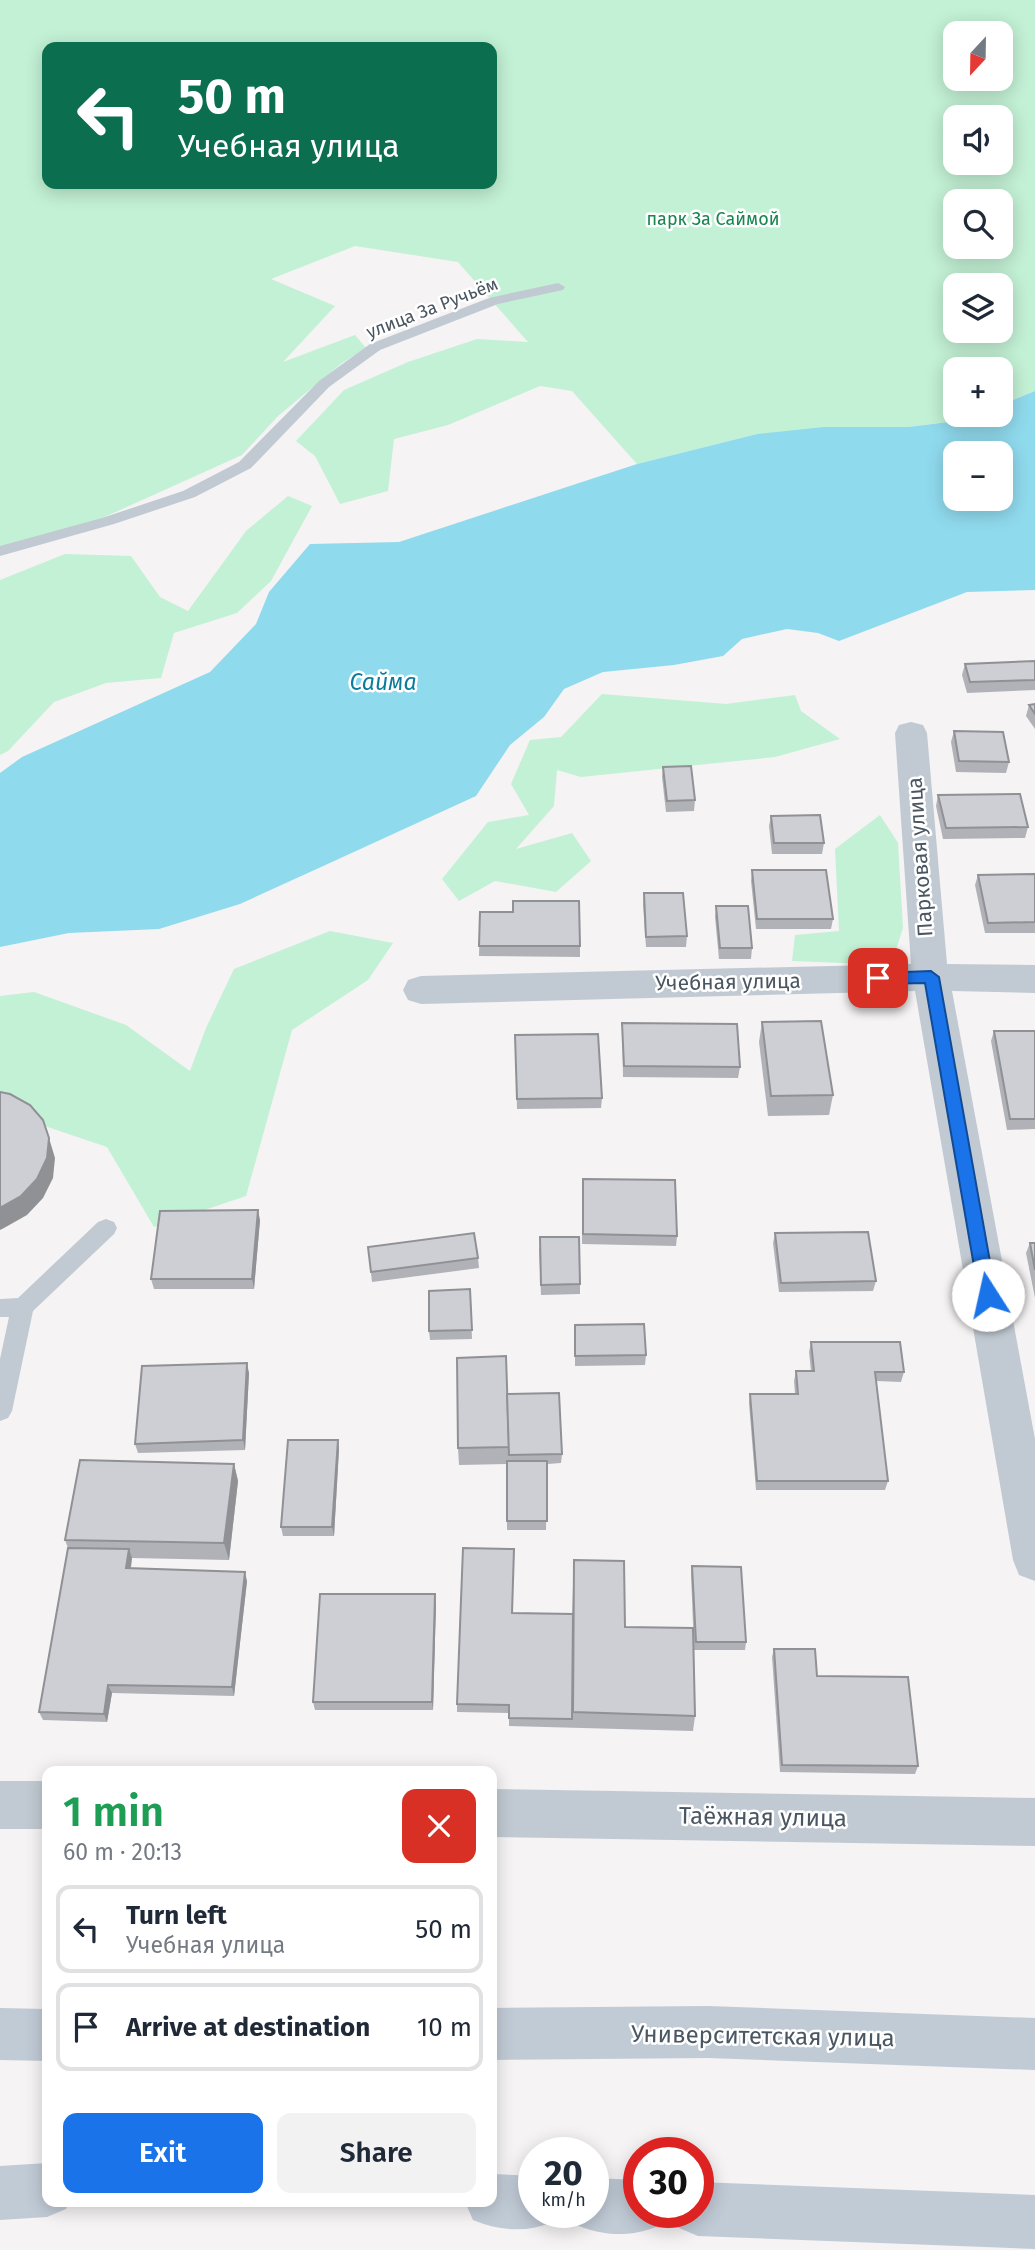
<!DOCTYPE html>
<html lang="en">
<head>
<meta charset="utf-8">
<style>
	body { margin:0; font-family:"Fira Sans",sans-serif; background:#f2f2f3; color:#1f2937; height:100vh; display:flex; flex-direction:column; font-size:26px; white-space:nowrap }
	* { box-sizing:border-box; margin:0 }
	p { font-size:23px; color:#747a83 }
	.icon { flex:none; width:38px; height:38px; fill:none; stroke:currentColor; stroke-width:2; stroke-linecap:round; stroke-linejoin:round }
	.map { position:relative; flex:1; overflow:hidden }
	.side { position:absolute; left:42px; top:1766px; width:455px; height:441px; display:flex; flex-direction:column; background:#fff; border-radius:14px; box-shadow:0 4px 18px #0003 }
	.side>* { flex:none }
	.banner { position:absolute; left:42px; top:42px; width:455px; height:147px; border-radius:14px; box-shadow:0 4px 18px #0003; background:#0b6e4f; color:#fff; overflow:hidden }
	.needle { width:46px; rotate:202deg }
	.fabs { position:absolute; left:943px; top:21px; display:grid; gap:14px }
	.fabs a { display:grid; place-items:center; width:70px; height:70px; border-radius:14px; background:#fff; box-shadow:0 4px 18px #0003; font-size:35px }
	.speed { position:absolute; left:518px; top:2137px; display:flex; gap:14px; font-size:35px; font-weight:700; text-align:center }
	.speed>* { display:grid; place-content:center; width:91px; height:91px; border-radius:50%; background:#fff; box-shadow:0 4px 18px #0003; line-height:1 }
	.speed small { font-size:18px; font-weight:400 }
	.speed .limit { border:10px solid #d22; background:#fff; color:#111 }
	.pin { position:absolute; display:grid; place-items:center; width:60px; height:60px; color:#fff; margin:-30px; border-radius:14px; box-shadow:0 4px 10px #0006 }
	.me { position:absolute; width:77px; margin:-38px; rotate:350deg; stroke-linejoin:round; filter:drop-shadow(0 0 5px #0008) }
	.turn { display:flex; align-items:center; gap:24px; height:147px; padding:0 21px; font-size:32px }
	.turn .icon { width:91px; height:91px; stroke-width:2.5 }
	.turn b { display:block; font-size:49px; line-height:60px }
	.round { display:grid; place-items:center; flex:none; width:74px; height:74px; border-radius:14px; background:#f2f2f3 }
	.summary { display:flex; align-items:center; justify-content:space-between; height:119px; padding:0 21px }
	h1 { font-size:42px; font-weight:600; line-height:52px; color:#1e9e55 }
	.action { display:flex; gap:14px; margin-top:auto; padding:14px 21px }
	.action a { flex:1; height:80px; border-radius:14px; background:#1a73e8; color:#fff; font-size:28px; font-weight:600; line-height:80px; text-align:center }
	.action a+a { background:#f2f2f3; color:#1f2937 }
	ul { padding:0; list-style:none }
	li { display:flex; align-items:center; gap:21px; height:88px; margin:0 14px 10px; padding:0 7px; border:4px solid #e0e1e3; border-radius:14px }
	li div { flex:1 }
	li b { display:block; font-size:26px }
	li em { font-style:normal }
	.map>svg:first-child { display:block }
	.green { fill:#c3f1d5; fill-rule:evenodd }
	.water { fill:#90daee; fill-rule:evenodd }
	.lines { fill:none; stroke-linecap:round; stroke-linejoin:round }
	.service { fill:#c1cad2; fill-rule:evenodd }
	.minor { fill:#c1cad2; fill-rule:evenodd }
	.secondary { fill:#c1cbd6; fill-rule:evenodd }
	.wall { fill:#b0b2b7 }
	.shaded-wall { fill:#909195 }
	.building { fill:#cdcfd5; stroke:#909195; stroke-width:2 }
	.route { fill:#1a73e8; stroke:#114b97; stroke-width:2 }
	.labels { text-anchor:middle; stroke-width:5; stroke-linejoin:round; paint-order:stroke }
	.far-park-label { font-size:18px; fill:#17864f; stroke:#fff }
	.far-street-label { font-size:18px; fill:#4a5661; stroke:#fff }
	.street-label { font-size:21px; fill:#4a5661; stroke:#fff }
	.water-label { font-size:23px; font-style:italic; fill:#0c7c9b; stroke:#fff }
	.near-street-label { font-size:24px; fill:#4a5661; stroke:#fff }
</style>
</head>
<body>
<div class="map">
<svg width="1035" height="2250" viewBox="0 0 1035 2250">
	<rect width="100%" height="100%" fill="#f5f3f3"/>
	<!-- green -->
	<g class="green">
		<path d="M0 0H1035V391L1001 405V369H956V415H978L965 420 908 427 757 434 637 464 572 391 540 386 448 425 394 439 388 491 340 504 315 456 296 441 344 390 408 362 477 339 528 342 458 262 355 246 271 279 335 306 283 362 355 335 366 348 342 363 278 416 242 455 78 529 0 548ZM956 33H1001V79H956ZM47 47H492V184H47ZM956 117H1001V163H956ZM956 201H1001V247H956ZM956 285H1001V331H956Z"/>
		<path d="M288 496 312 506 271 581 237 613 174 633 161 678 106 683 54 702 8 751 0 755V580L65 554 131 556 160 597 188 611 246 531Z"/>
		<path d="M602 694 726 704 795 695 801 711 840 739 775 757 581 777 557 770 554 806 516 849 572 833 591 861 556 892 495 881 459 901 442 879 488 822 529 815 511 784 530 740 561 737Z"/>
		<path d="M880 815 898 843 903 928 891 965 792 961 795 935 839 931 835 849Z"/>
		<path d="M330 931 393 943 368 980 292 1030 246 1196 154 1227 107 1147 6 1113 0 1114V996L34 992 126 1025 190 1071 206 1028 234 969Z"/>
	</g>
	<!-- water -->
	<path class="water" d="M1035 391V590L967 592 839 641 818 633 787 629 742 639 723 656 674 665 603 672 564 689 544 717 510 745 476 796 332 862 240 904 159 929 69 933 0 947V773L22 757 210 672 256 624 269 592 310 544 399 542 637 464 757 434 824 427H908L965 420 978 415H1001V405ZM1001 453V499H956V453Z"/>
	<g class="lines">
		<!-- service -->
		<g class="service">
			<path d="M558 283 565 287 563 290 498 304 380 350 329 387 251 468 195 497 114 524 0 556V546L102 518 183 491 239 462 319 381 370 344 489 298Z"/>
			<path d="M106 1219 114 1222 117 1228 114 1234 33 1311 12 1411 8 1418 0 1421V1359L9 1317H0V1299L18 1298 98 1222Z"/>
		</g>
		<!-- minor -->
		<g class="minor">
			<path d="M911 722 923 725 927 733 947 964 1035 965V993L952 991 1035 1439V1581L1019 1575 1013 1560 915 991 421 1004 408 1000 403 990 408 980 421 976 911 964 895 733 899 725Z"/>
			<rect x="0" y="1781" width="47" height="48"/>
			<path d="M492 1789 1035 1798V1846L492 1837Z"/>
		</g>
		<!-- secondary -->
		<g class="secondary">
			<path d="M708 2006 1035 2018V2070L708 2058 492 2060V2008Z"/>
			<path d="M0 2008 47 2009V2061L0 2060Z"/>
			<path d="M47 2163V2202H69L66 2209 47 2217 0 2220V2166Z"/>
			<path d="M492 2174 534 2176V2212H558L553 2222C526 2233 500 2231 473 2220L465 2202H492Z"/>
			<path d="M593 2178 639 2180V2212H664L658 2226C631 2238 601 2236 574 2224L569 2212H593Z"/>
			<path d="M698 2182 1035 2195V2249L698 2236 679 2228 672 2212H698Z"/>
		</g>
	</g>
	<!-- wall -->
	<g class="wall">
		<path d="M1035 661V690L967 693 962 675 965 664Z"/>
		<path d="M1035 704V729L1026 716 1029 705Z"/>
		<path d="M954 731 1009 762 1006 773 956 772 951 742Z"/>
		<path d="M663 767 695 800 694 811 666 812 662 777Z"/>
		<path d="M938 795 1028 827 1025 838 943 839 936 806Z"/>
		<path d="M771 816 824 843 822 854H772L769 826Z"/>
		<path d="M752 870 833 919 831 929H756L751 881Z"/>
		<path d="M1035 874V933H985L975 885 978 875Z"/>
		<path d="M644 893 687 936 686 947H646L643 904Z"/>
		<path d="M716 906 752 948 751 959H719L715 917Z"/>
		<path d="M480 912 580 946V957L479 956Z"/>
		<path d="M762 1022 833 1095 829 1115 768 1116 759 1042Z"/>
		<path d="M622 1023 740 1067 738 1078 623 1077Z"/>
		<path d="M994 1031H1035V1129L1007 1130 991 1041Z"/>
		<path d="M515 1035 602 1098 601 1108 517 1109Z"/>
		<path d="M582 1189 677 1236 676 1246 582 1244Z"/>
		<path d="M260 1220 254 1289H154L151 1279Z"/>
		<path d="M775 1233 876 1281 873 1291 779 1292 773 1243Z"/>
		<path d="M1030 1243H1035V1298L1026 1253Z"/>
		<path d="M368 1247 478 1258 479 1268 372 1282Z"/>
		<path d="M539 1247 580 1284V1294L541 1295Z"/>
		<path d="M470 1289 472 1339 430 1340 429 1331Z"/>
		<path d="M575 1325 646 1355 645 1365 575 1366Z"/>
		<path d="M811 1342 904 1372 901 1382 876 1381 888 1481 885 1490H756L749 1403 750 1394H795L794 1381 796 1371H811L809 1352Z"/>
		<path d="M249 1373 245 1450 138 1453 135 1444Z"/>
		<path d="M507 1397 562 1454 561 1463 547 1464 546 1530H507V1464L459 1465 458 1448Z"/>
		<path d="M338 1440 339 1449 334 1536H283L281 1527Z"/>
		<path d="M234 1464 238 1481 229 1560 132 1558 131 1569 247 1581 234 1696 112 1693 107 1722 43 1720 39 1712 68 1548 65 1540Z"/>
		<path d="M574 1560 695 1716 693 1731 509 1726V1713L457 1712V1704L512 1613 572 1614Z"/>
		<path d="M692 1566 746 1642 745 1650H694L691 1574Z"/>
		<path d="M436 1603 433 1710H315L313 1702Z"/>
		<path d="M774 1649 817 1676 918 1766 915 1774 780 1772 772 1657Z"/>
	</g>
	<!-- shaded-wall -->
	<g class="shaded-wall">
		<path d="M49 1138 55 1158 53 1178 43 1198 27 1215 4 1228 0 1230V1208Z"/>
		<path d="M258 1210 260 1220 254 1289 252 1279Z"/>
		<path d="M247 1363 249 1373 245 1450 243 1440Z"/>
		<path d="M338 1440 339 1449 334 1536 332 1527Z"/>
		<path d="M234 1464 238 1481 229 1560 224 1543Z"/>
		<path d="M129 1549 132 1558 129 1577 126 1568Z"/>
		<path d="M245 1572 247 1581 234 1696 232 1687Z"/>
		<path d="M435 1594 436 1603 433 1710 432 1702Z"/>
		<path d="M108 1685 112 1693 107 1722 104 1714Z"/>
	</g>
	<!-- building -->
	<g class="building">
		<path d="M1035 661V680L970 682 965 664Z"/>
		<path d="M1035 704V714L1029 705Z"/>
		<path d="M954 731 1003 732 1009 762 959 761Z"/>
		<path d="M691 766 695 800 667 801 663 767Z"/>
		<path d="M1020 794 1028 827 946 828 938 795Z"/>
		<path d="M820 815 824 843H774L771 816Z"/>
		<path d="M752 870H826L833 919H757Z"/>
		<path d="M1035 874V922L988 923 978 875Z"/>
		<path d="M644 893H683L687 936 646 937Z"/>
		<path d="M513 901H579L580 946H479L480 912H513Z"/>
		<path d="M716 906H748L752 948H720Z"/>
		<path d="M821 1021 833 1095 771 1096 762 1022Z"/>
		<path d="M622 1023 737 1024 740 1067 624 1066Z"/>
		<path d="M994 1031H1035V1119H1010Z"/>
		<path d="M598 1034 602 1098 517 1099 515 1035Z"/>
		<path d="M0 1092 10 1094 30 1105 43 1120 49 1138 47 1158 37 1179 21 1196 0 1208Z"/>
		<path d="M583 1179 675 1180 677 1236 583 1234Z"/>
		<path d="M258 1210 252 1279H151L160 1211Z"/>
		<path d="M868 1232 876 1281 781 1283 775 1233Z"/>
		<path d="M474 1233 478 1258 371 1272 368 1247Z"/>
		<path d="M540 1237H579L580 1284 541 1285Z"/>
		<path d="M1030 1243H1035V1270Z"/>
		<path d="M470 1289 472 1330 429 1331V1291Z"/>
		<path d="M644 1324 646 1355 575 1356V1325Z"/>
		<path d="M811 1342H900L904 1372H875L888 1481H757L750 1394H798L796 1371H814Z"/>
		<path d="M506 1356 509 1447 458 1448 457 1358Z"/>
		<path d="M247 1363 243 1440 135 1444 142 1366Z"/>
		<path d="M559 1393 562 1454 509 1455 507 1394Z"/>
		<path d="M288 1440H338L332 1527H281Z"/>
		<path d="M80 1460 234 1464 224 1543 65 1540Z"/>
		<rect x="507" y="1461" width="40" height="60"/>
		<path d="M68 1548 129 1549 126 1568 245 1572 232 1687 108 1685 104 1714 39 1712Z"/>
		<path d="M463 1548 514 1549 512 1613 573 1614 572 1719 509 1718V1705L457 1704Z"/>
		<path d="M574 1560 624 1561 625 1627 693 1628 695 1716 573 1712Z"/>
		<path d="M692 1566 741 1567 746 1642H696Z"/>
		<path d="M320 1594H435L432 1702H313Z"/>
		<path d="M774 1649H815L817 1676 908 1677 918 1766 782 1765Z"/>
	</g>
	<!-- route -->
	<path class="route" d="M931 971 939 977 996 1295 994 1300H982L979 1295 925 983 878 984 870 978 878 973Z"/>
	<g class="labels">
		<!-- far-park labels -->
		<g class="far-park-label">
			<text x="713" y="225">парк За Саймой</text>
		</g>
		<!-- far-street labels -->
		<g class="far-street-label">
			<text transform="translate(432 308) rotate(-21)" y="6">улица За Ручьём</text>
		</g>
		<!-- street labels -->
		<g class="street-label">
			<text transform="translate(920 857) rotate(-94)" y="7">Парковая улица</text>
			<text transform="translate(728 982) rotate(-1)" y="7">Учебная улица</text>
		</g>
		<!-- water labels -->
		<g class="water-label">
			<text x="383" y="690">Сайма</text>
		</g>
		<!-- near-street labels -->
		<g class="near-street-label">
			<text transform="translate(763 1817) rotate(1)" y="8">Таёжная улица</text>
			<text transform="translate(763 2036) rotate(1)" y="8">Университетская улица</text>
		</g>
	</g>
</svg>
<div class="fabs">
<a><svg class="needle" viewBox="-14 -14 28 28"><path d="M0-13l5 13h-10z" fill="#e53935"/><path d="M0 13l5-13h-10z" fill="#747a83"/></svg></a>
<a><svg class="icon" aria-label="sound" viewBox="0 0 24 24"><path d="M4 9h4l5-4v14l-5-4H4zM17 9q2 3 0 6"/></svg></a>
<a><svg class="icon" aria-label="search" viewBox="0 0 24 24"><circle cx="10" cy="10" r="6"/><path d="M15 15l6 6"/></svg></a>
<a><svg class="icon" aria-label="layers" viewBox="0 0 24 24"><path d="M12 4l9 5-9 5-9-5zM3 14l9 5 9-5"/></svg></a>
<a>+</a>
<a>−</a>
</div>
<div class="speed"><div>20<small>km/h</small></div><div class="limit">30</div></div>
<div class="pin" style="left:878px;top:978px;background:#d93025"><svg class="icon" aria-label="arrive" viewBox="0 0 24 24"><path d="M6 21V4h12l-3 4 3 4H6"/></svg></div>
<svg class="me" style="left:988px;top:1295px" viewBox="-20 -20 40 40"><circle r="19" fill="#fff"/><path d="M0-13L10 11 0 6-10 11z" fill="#1a73e8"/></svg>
<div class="banner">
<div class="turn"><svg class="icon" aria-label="left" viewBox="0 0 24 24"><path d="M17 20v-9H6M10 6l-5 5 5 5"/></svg><div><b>50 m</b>Учебная улица</div></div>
</div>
<section class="side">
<div class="summary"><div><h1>1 min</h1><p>60 m · 20:13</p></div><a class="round" style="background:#d93025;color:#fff"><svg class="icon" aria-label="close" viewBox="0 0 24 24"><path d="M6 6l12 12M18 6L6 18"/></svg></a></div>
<ul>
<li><svg class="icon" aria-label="left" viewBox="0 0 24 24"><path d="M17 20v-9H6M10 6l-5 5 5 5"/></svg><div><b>Turn left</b><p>Учебная улица</p></div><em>50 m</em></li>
<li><svg class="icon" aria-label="arrive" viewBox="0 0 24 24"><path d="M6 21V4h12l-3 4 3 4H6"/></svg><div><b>Arrive at destination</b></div><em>10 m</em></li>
</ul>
<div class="action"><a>Exit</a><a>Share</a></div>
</section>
</div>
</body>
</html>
